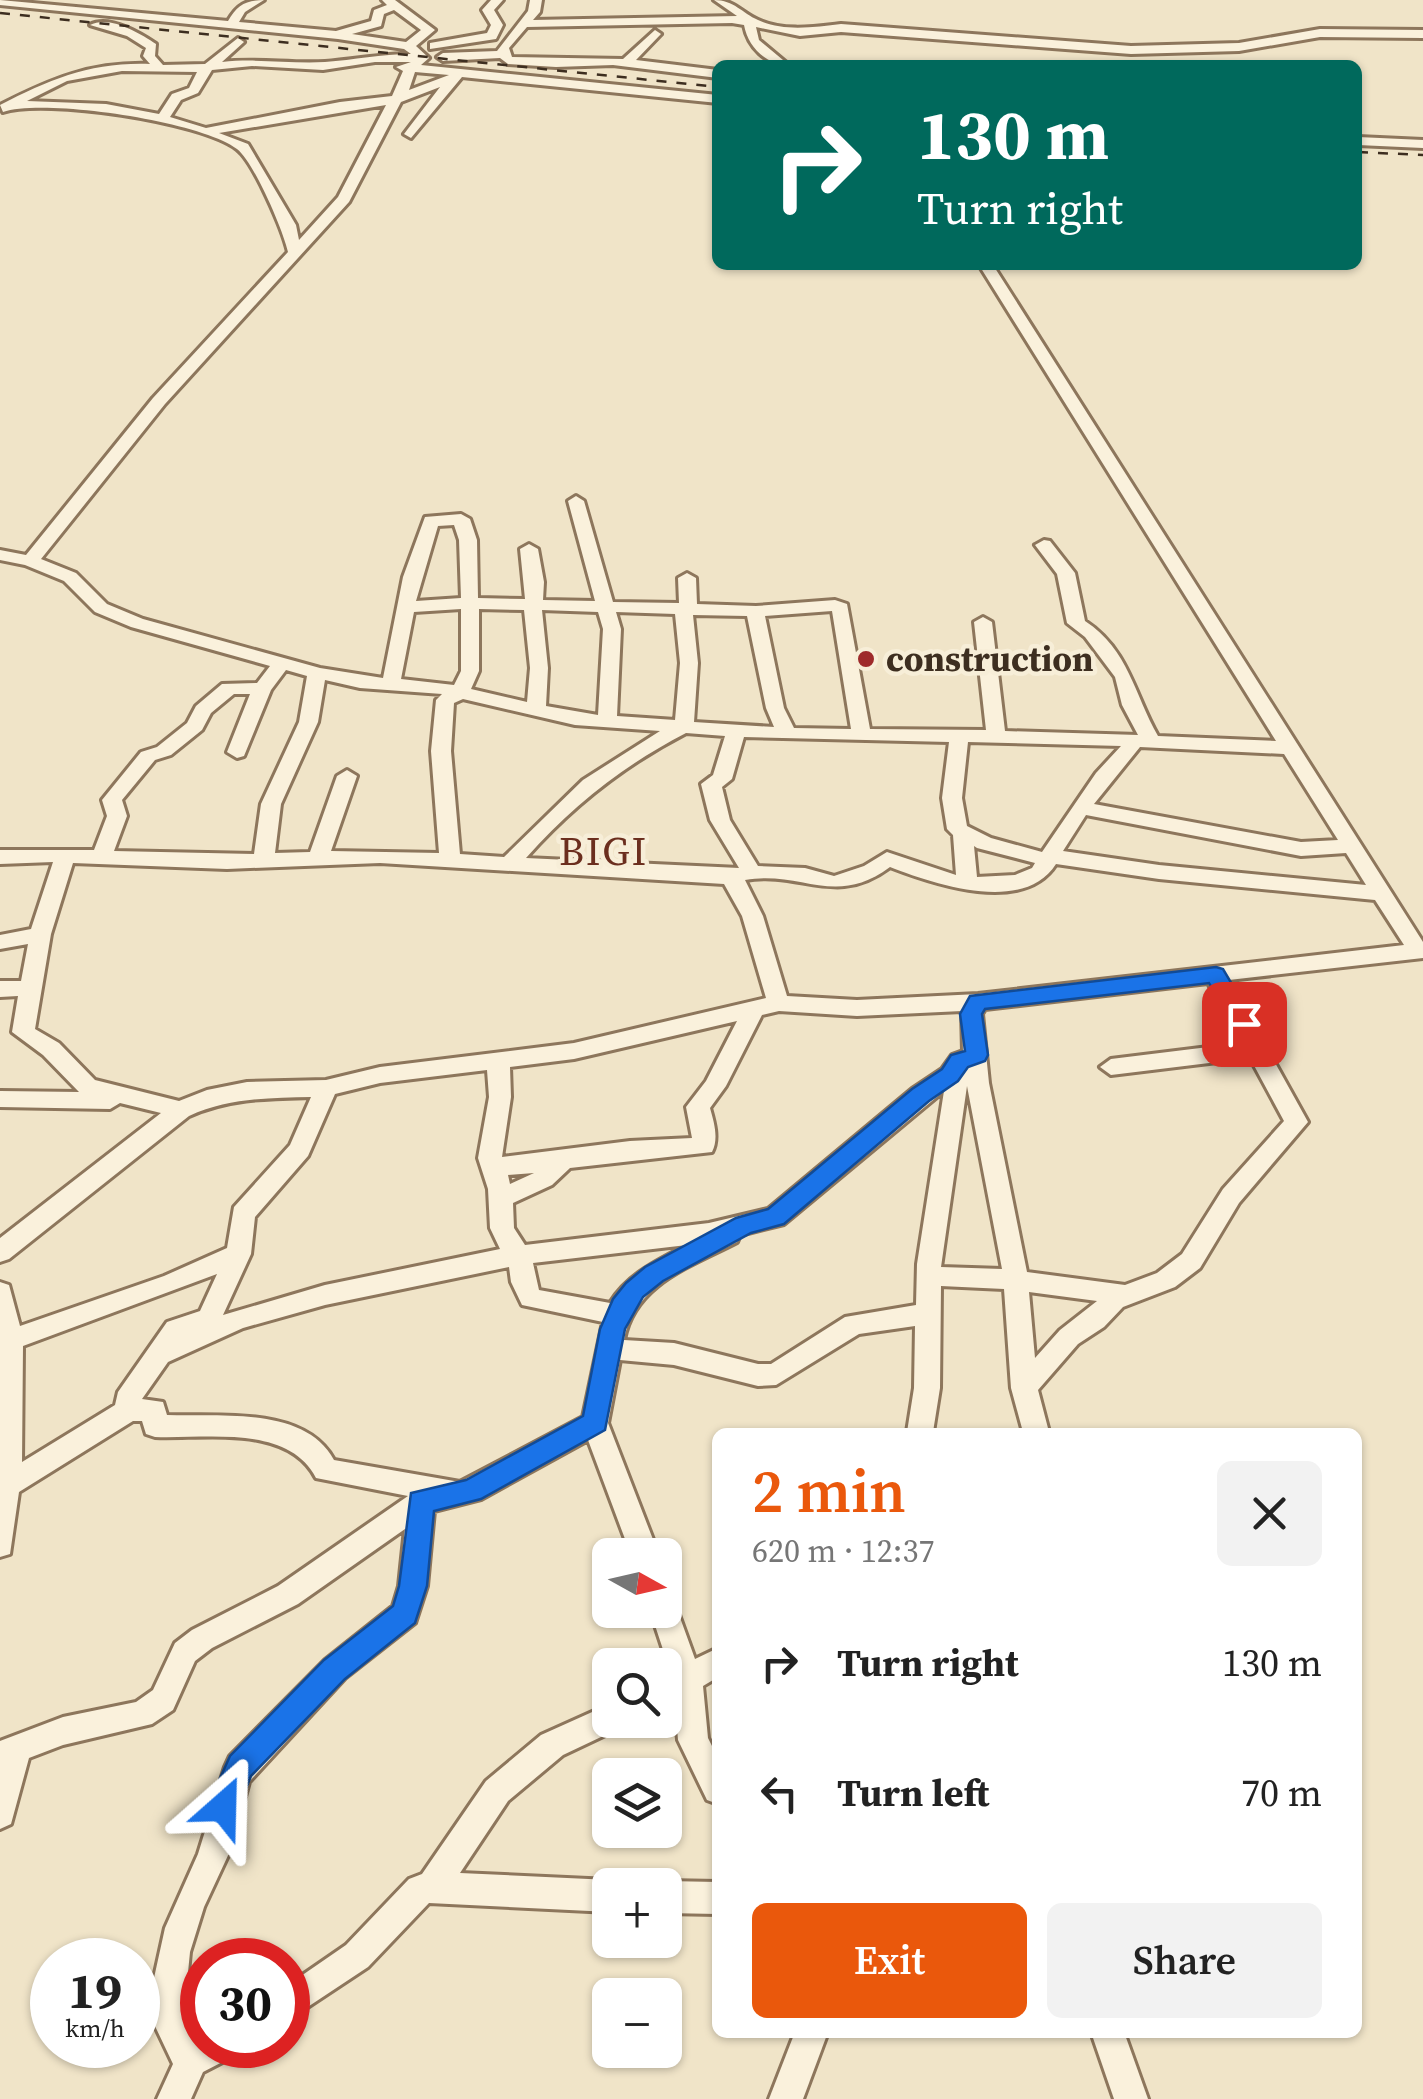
<!DOCTYPE html>
<html lang="en">
<head>
<meta charset="utf-8">
<style>
	body { margin:0; font-family:"Source Serif 4",serif; background:#f2f2f2; color:#222; height:100vh; display:flex; flex-direction:column; font-size:38px; white-space:nowrap }
	* { box-sizing:border-box; margin:0 }
	p { font-size:32px; color:#767676 }
	.icon { flex:none; width:55px; height:55px; fill:none; stroke:currentColor; stroke-width:2; stroke-linecap:round; stroke-linejoin:round }
	.map { position:relative; flex:1; overflow:hidden }
	.side { position:absolute; left:712px; top:1428px; width:650px; height:610px; display:flex; flex-direction:column; background:#fff; border-radius:15px; box-shadow:0 2px 8px #0004 }
	.side>* { flex:none }
	.hud { position:absolute; left:712px; top:60px; width:650px; height:210px; border-radius:15px; box-shadow:0 2px 8px #0004; background:#00695c; color:#fff; overflow:hidden }
	.needle { width:65px; rotate:98deg }
	.buttons { position:absolute; left:592px; top:1538px; display:grid; gap:20px }
	.buttons a { display:grid; place-items:center; width:90px; height:90px; border-radius:15px; background:#fff; box-shadow:0 2px 8px #0004; font-size:50px }
	.speed { position:absolute; left:30px; top:1938px; display:flex; gap:20px; font-size:50px; font-weight:700; text-align:center }
	.speed>* { display:grid; place-content:center; width:130px; height:130px; border-radius:50%; background:#fff; box-shadow:0 2px 8px #0004; line-height:1 }
	.speed small { font-size:25px; font-weight:400 }
	.speed .limit { border:15px solid #d22; background:#fff; color:#111 }
	.pin { position:absolute; display:grid; place-items:center; width:85px; height:85px; color:#fff; margin:-42px; border-radius:20px; box-shadow:0 5px 15px #0006 }
	.me { position:absolute; width:110px; margin:-55px; rotate:25deg; stroke-linejoin:round; filter:drop-shadow(0 0 8px #0008) }
	.turn { display:flex; align-items:center; gap:35px; height:210px; padding:0 40px; font-size:45px }
	.turn .icon { width:130px; height:130px; stroke-width:2.5 }
	.turn b { display:block; font-size:70px; line-height:85px }
	.round { display:grid; place-items:center; flex:none; width:105px; height:105px; border-radius:15px; background:#f2f2f2 }
	.head { display:flex; align-items:center; justify-content:space-between; height:170px; padding:0 40px }
	h1 { font-size:60px; font-weight:600; line-height:75px; color:#ea580c }
	.cta { display:flex; gap:20px; margin-top:auto; padding:20px 40px }
	.cta a { flex:1; height:115px; border-radius:15px; background:#ea580c; color:#fff; font-size:40px; font-weight:600; line-height:115px; text-align:center }
	.cta a+a { background:#f2f2f2; color:#222 }
	ul { padding:0; list-style:none }
	li { display:flex; align-items:center; gap:30px; height:130px; padding:0 40px }
	li div { flex:1 }
	li b { display:block; font-size:38px }
	li em { font-style:normal }
	.map>svg:first-child { display:block }
	.lines { fill:none; stroke-linecap:round; stroke-linejoin:round }
	.minor-casing { stroke:#8d765c; stroke-width:6 }
	.minor { fill:#faf1dc; fill-rule:evenodd }
	.rail { stroke:#3d2e20; stroke-width:2.5; stroke-dasharray:10 10; stroke-linecap:butt }
	.route { fill:#1a73e8; stroke:#114b97; stroke-width:2.5 }
	.poi-dot { fill:#9e2a2b; stroke:#f7eed8; stroke-width:4 }
	.labels { text-anchor:middle; stroke-width:9; stroke-linejoin:round; paint-order:stroke }
	.poi-label { font-size:35px; font-weight:bold; fill:#3d2e20; stroke:#f7eed8; text-anchor:start }
	.quarter-label { font-size:40px; letter-spacing:2.5px; fill:#6b2e1e; stroke:#f7eed8 }
</style>
</head>
<body>
<div class="map">
<svg width="1423" height="2099" viewBox="0 0 1423 2099">
	<rect width="100%" height="100%" fill="#f0e4c8"/>
	<g class="lines">
		<defs>
			<g id="minor">
				<path d="M0 0 228 21C237 5 246 0 264 0L245 12 239 22 336 31 371 21 374 10 387 5 382 0H395L435 30 416 46 429 58 421 65 718 95V103L462 77 411 138 404 134 440 87 401 102 349 202 165 404 41 559 76 573 107 604 143 619 320 668 383 678 403 577 425 517 461 514 470 519 477 540 478 598 525 599 520 549 529 544 538 549 544 582 543 600 595 601 568 501 576 496 584 501 613 602 679 603 678 578 687 573 696 578 697 604 756 606 835 600 847 604 870 729 986 730 974 622 983 617 992 622 1005 731 1138 735 1122 705 1115 677 1085 637 1067 623 1057 574 1035 545 1044 540 1050 541 1075 573 1085 621C1129 650 1134 694 1158 736L1276 741 979 265H993L1423 942V958L1229 980 1308 1122 1239 1203 1200 1268 1175 1287 1123 1307 1104 1327 1078 1344 1038 1390 1049 1432H1023L1011 1388 1004 1289 941 1286 940 1388 933 1432H907L914 1388 915 1326 859 1334 776 1385 758 1386 674 1365 620 1360 608 1423 659 1555H631L588 1440 481 1499 434 1511 427 1586 415 1623 345 1678 249 1782 231 1849 204 1907 190 1952 185 2003 187 2026 195 2040 202 2036V2045H236L232 2057 203 2072 191 2099H157L173 2064 155 2026 154 1978 165 1928 198 1854 225 1767 230 1756 325 1660 393 1606 399 1586 405 1529 298 1604 212 1648 195 1661 173 1710 152 1724 63 1745 29 1758 11 1824 0 1829V1741L63 1717 136 1702 153 1690 175 1643 192 1630 278 1586 408 1496 316 1478C288 1424 207 1439 155 1437L146 1434 142 1421H133L19 1492 10 1554 0 1557V1282L9 1285 20 1326 164 1276 227 1248 234 1207 290 1145 311 1097C268 1098 229 1098 189 1116L9 1259 0 1262V1238L161 1113 120 1103 110 1109 0 1107V1091L79 1092 43 1055 12 1032 18 996 0 997V981H21L28 944 0 949V935L31 929 53 862 0 864V850H94L107 816 102 800 141 752 157 747 187 723 196 706 222 684 257 683 270 666 131 627 95 612 64 581 25 565 0 560V550L26 555 153 398 288 252C283 230 254 162 237 149 200 121 44 98 3 112L0 105C51 79 91 62 150 64L143 56 146 48 127 36 90 25C109 15 138 32 156 44L155 56 163 65 205 64 238 38 244 42 222 62C257 58 290 64 325 62 354 60 381 54 411 54L404 49 338 39 0 5ZM394 10 421 30 406 42 352 34 381 26 384 14ZM375 62H411L396 67 403 71 392 96 340 102 206 128 170 117 181 100 198 93 212 70 252 66 323 70ZM122 71 197 72 189 88 172 94 159 114 106 104 27 101 67 81ZM415 72 449 75 409 90ZM386 105 338 197 299 240 296 225 248 144 219 133ZM454 525 459 540 461 598 416 601 438 526ZM461 609V671L454 685 401 679 414 612ZM479 609 524 610 530 668 527 702 471 689 479 671ZM542 610 598 612 603 629 598 715 546 706 548 668ZM832 611 851 729 794 728 784 708 765 616ZM616 612 675 614 680 663 675 720 617 716 621 629ZM693 615 747 616 766 708 774 727 694 722 698 663ZM286 670 307 676 299 722 261 804 254 854 114 851 127 816 122 800 155 760 171 755 202 730 211 713 234 694H250L227 752 237 758 244 756 271 690ZM325 680 360 688 442 694 436 700 431 751 439 853 331 851 357 776 347 770 337 776 310 852 275 853 281 804 318 722ZM463 699 575 725 660 731 583 780 504 857 460 854 451 751 454 703ZM686 733 725 736 713 775 701 784 710 820 739 868 526 858C572 806 624 765 686 733ZM744 737 949 742 942 798 947 829 953 835 956 875 887 852 864 866 834 876 805 868 758 866 730 820 722 787 732 779ZM968 742 1121 746 1096 773 1042 852 991 838 967 826 962 798ZM1140 747 1284 754 1338 840 1301 842 1094 804ZM1086 815 1301 856 1346 853 1366 885 1159 865 1063 851ZM974 846 977 848 1035 863 1032 868 1015 875 977 877ZM73 863 227 869 380 863 724 884 742 916 766 998 574 1043 380 1067 326 1080 247 1082 207 1090 179 1101 95 1080 59 1043 35 1029 51 934ZM1056 864 1159 879 1375 900 1404 945 978 994 857 1000 787 996 763 916 745 880C802 870 835 908 890 867 934 884 1024 915 1056 864ZM1208 983 1241 1043 1111 1059 1100 1067 1111 1075 1250 1058 1284 1121 1223 1189 1182 1254 1157 1273 1125 1285 1027 1272 989 1083 982 1014 985 1009ZM779 1011 857 1016 962 1011 963 1051 952 1055 942 1069 912 1089 768 1209 709 1223 525 1245 514 1228 513 1203 552 1185 570 1168 712 1152C719 1139 714 1122 710 1108L726 1086 762 1015ZM737 1021 706 1081 686 1107 692 1138 630 1141 502 1157 511 1097 510 1067 574 1059ZM487 1070 489 1097 478 1158 488 1189 490 1228 500 1249 325 1285 223 1315 251 1254 255 1217 308 1156 335 1094 380 1083ZM967 1086 1002 1269 941 1267ZM944 1091 917 1264 916 1305 845 1317 771 1364H758L674 1343 624 1340C634 1284 691 1266 737 1242L740 1235 784 1224ZM534 1173 510 1184 508 1175ZM687 1245C657 1261 628 1274 610 1303L539 1290 533 1263ZM509 1267 511 1282 522 1305 603 1322 583 1417 460 1482 334 1460C305 1406 220 1417 167 1415L163 1402 142 1399 168 1362 243 1328 325 1305ZM217 1274 200 1311 167 1322 118 1392 115 1405 22 1462 23 1346ZM1029 1292 1097 1301 1060 1330 1035 1358Z"/>
				<path d="M491 0H503L494 10 503 25 496 39 430 49V43L487 33 491 25 482 10Z"/>
				<path d="M530 0H542L540 12 533 20 737 16 714 0C734 0 742 13 758 20 783 32 815 27 841 24L1131 46 1239 43 1320 29 1423 30V38L1320 37 1239 51 1131 54 841 32 800 36 756 27 759 40 789 65C766 65 748 47 744 25L732 23 527 27 509 48 512 57 623 59 655 30 661 34 636 60 718 70V78L613 65 556 67 508 64 500 58 443 61 437 57 443 53 497 51 528 11Z"/>
				<path d="M1358 137 1423 140V148L1358 145Z"/>
				<path d="M665 1598 674 1601 695 1659 718 1648V1677L703 1686 708 1738 718 1758V1804L707 1800 678 1740 673 1680 650 1610H665Z"/>
				<path d="M610 1704V1720H624L620 1728 563 1755 508 1801 460 1873 610 1880 621 1885H610V1912L429 1903 368 1967 288 2020V1985L346 1945 409 1879 422 1874 486 1781 541 1735Z"/>
				<path d="M665 1881 718 1882V1914L665 1913V1885H656Z"/>
				<path d="M795 2032H828L803 2099H769Z"/>
				<path d="M1091 2032H1124L1148 2099H1114Z"/>
			</g>
		</defs>
		<!-- minor casing -->
		<use href="#minor" class="minor-casing"/>
		<!-- minor -->
		<use href="#minor" class="minor"/>
		<!-- rail -->
		<g class="rail">
			<path d="M0 13 718 87"/>
			<path d="M1358 152 1423 155"/>
		</g>
	</g>
	<!-- route -->
	<path class="route" d="M1216 967 1223 969 1252 1018 1255 1024 1252 1030H1236L1209 983 985 1009 982 1014 988 1055 985 1061 968 1067 958 1081 929 1101 784 1224 751 1233 663 1281 643 1297 625 1329 605 1430 481 1499 434 1511 427 1586 415 1623 345 1679 251 1776 234 1818 223 1822 212 1818 207 1807 230 1756 324 1660 393 1606 399 1586 411 1493 466 1480 583 1416 600 1329 613 1299 626 1283 645 1267 736 1218 768 1209 912 1089 942 1069 951 1055 965 1051 960 1014 970 996Z"/>
	<!-- markers -->
	<circle class="poi-dot" cx="866" cy="659" r="10"/>
	<g class="labels">
		<!-- poi labels -->
		<g class="poi-label">
			<text x="886" y="671">construction</text>
		</g>
		<!-- quarter labels -->
		<g class="quarter-label">
			<text x="604" y="865">BIGI</text>
		</g>
	</g>
</svg>
<div class="buttons">
<a><svg class="needle" viewBox="-14 -14 28 28"><path d="M0-13l5 13h-10z" fill="#e53935"/><path d="M0 13l5-13h-10z" fill="#767676"/></svg></a>
<a><svg class="icon" aria-label="search" viewBox="0 0 24 24"><circle cx="10" cy="10" r="6"/><path d="M15 15l6 6"/></svg></a>
<a><svg class="icon" aria-label="layers" viewBox="0 0 24 24"><path d="M12 4l9 5-9 5-9-5zM3 14l9 5 9-5"/></svg></a>
<a>+</a>
<a>−</a>
</div>
<div class="speed"><div>19<small>km/h</small></div><div class="limit">30</div></div>
<div class="pin" style="left:1244px;top:1024px;background:#d93025"><svg class="icon" aria-label="arrive" viewBox="0 0 24 24"><path d="M6 21V4h12l-3 4 3 4H6"/></svg></div>
<svg class="me" style="left:223px;top:1807px" viewBox="-20 -20 40 40"><path d="M0-17L14 15 0 8-14 15z" fill="#1a73e8" stroke="#fff" stroke-width="4"/></svg>
<div class="hud">
<div class="turn"><svg class="icon" aria-label="right" viewBox="0 0 24 24"><path d="M7 20v-9h11M14 6l5 5-5 5"/></svg><div><b>130 m</b>Turn right</div></div>
</div>
<section class="side">
<div class="head"><div><h1>2 min</h1><p>620 m · 12:37</p></div><a class="round"><svg class="icon" aria-label="close" viewBox="0 0 24 24"><path d="M6 6l12 12M18 6L6 18"/></svg></a></div>
<ul>
<li><svg class="icon" aria-label="right" viewBox="0 0 24 24"><path d="M7 20v-9h11M14 6l5 5-5 5"/></svg><div><b>Turn right</b></div><em>130 m</em></li>
<li><svg class="icon" aria-label="left" viewBox="0 0 24 24"><path d="M17 20v-9H6M10 6l-5 5 5 5"/></svg><div><b>Turn left</b></div><em>70 m</em></li>
</ul>
<div class="cta"><a>Exit</a><a>Share</a></div>
</section>
</div>
</body>
</html>
